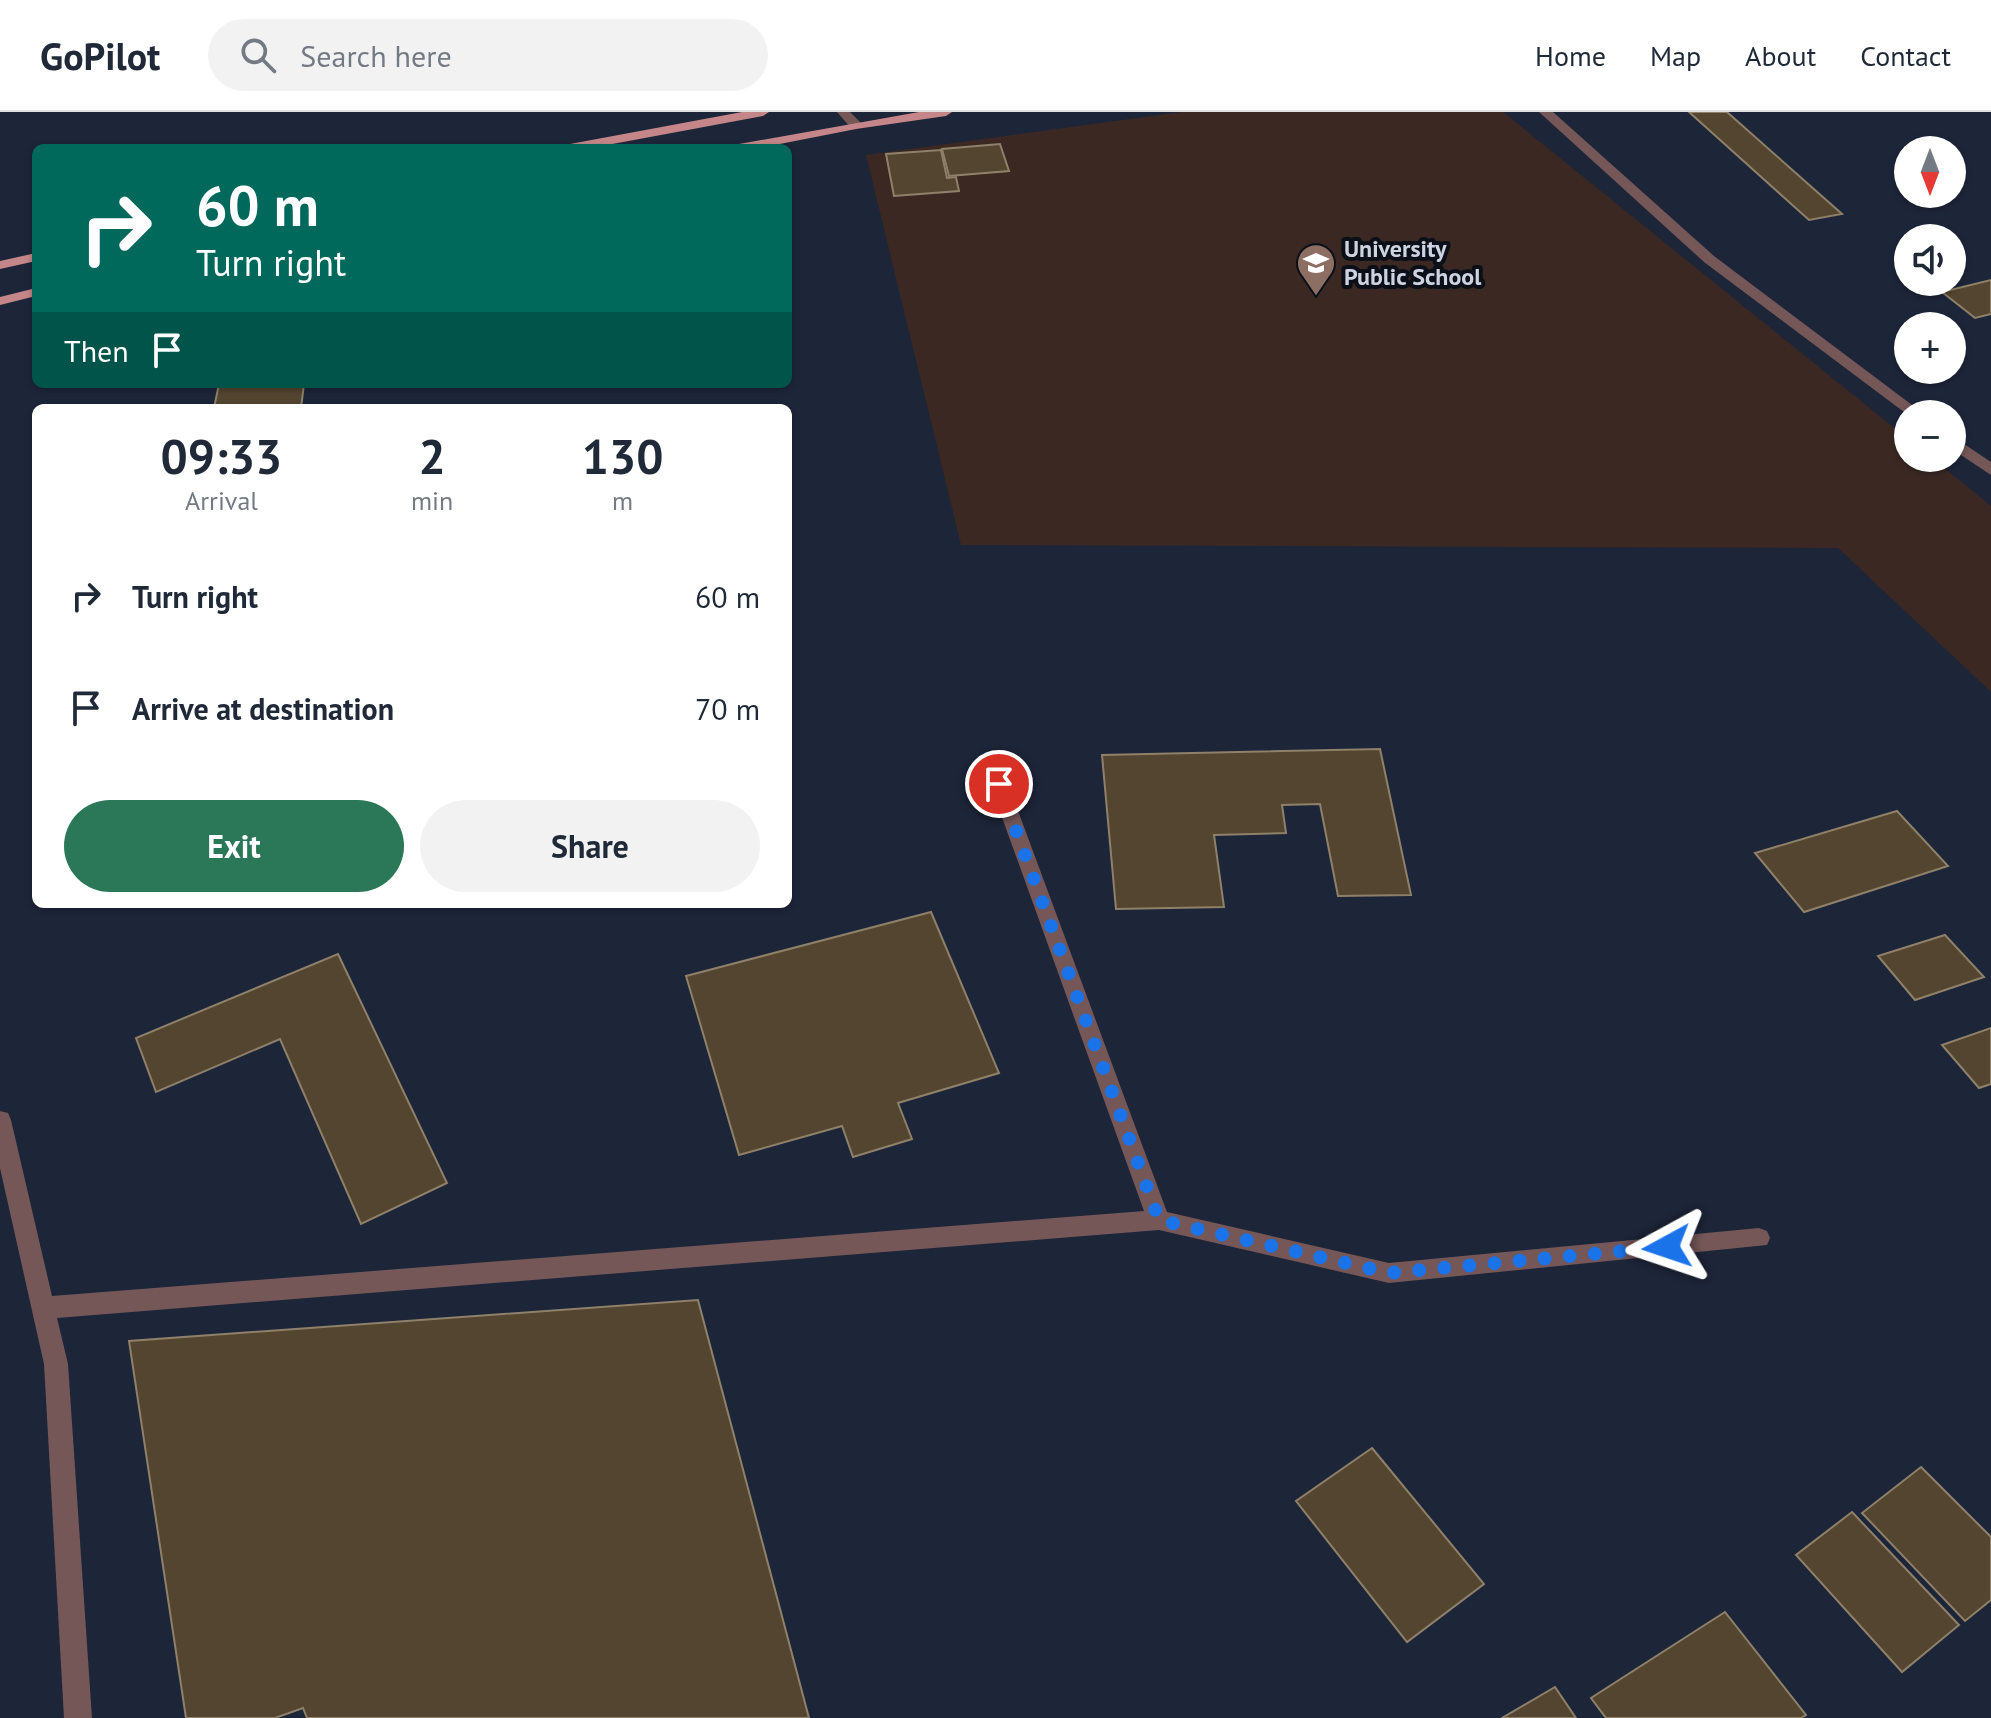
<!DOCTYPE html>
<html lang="en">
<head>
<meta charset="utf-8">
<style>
	body { margin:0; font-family:"PT Sans",sans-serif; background:#f2f2f3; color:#1f2937; height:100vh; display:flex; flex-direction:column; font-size:30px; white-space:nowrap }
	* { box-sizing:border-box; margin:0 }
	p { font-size:26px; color:#747a83 }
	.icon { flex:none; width:44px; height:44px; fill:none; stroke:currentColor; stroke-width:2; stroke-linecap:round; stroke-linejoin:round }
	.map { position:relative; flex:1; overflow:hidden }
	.details { position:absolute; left:32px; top:292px; width:760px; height:504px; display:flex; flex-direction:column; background:#fff; border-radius:12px; box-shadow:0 2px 6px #0004 }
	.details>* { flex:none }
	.banner { position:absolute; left:32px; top:32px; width:760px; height:244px; border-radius:12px; box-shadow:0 2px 6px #0004; background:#00695c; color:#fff; overflow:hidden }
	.needle { width:52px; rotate:180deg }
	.controls { position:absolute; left:1894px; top:24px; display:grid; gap:16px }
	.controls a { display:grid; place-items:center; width:72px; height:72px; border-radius:50%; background:#fff; box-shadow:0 2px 6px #0004; font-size:40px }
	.pin { position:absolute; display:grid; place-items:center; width:68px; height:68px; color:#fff; margin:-34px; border:4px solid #fff; border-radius:50%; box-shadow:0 2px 8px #0007 }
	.me { position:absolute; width:88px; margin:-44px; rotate:265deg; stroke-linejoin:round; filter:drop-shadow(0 0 6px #0008) }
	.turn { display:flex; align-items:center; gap:28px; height:168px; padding:0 32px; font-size:36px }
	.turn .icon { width:104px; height:104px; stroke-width:2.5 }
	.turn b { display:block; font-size:56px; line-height:68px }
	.then { display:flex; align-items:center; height:76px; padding:0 32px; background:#0003; gap:16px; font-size:30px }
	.eta { display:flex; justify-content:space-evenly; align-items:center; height:136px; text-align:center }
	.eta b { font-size:48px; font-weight:800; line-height:56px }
	.primary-button { display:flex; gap:16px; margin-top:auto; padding:16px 32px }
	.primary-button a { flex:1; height:92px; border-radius:48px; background:#2a7858; color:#fff; font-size:32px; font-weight:800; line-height:92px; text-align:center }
	.primary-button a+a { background:#f2f2f3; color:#1f2937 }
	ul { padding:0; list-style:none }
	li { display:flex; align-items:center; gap:24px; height:112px; padding:0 32px }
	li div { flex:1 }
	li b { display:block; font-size:30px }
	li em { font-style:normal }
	header { display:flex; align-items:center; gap:48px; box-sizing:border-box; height:112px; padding:0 40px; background:#fff; border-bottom:2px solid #e0e1e3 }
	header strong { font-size:38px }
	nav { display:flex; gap:44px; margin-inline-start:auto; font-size:28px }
	.search { width:560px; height:72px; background:#f2f2f3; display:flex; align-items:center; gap:20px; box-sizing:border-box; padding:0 28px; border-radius:44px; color:#747a83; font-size:30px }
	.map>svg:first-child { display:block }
	.education { fill:#3b2823 }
	.building { fill:#534530; stroke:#8f8069; stroke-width:2 }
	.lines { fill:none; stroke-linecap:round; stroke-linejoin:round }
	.minor { fill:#755758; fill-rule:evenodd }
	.tertiary { fill:#755758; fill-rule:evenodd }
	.primary { fill:#c58689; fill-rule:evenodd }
	.route { stroke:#1a73e8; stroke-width:14; stroke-dasharray:0 25.2 }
	.labels { text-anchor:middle; stroke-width:8; stroke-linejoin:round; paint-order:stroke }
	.far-poi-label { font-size:24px; font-weight:bold; fill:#cdd3e0; stroke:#0b0f17; text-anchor:start }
</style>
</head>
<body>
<header>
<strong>GoPilot</strong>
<div class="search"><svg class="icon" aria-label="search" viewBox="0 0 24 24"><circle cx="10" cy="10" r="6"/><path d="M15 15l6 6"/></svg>Search here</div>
<nav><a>Home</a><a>Map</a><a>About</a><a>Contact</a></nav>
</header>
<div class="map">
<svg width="1991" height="1606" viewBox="0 0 1991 1606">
	<rect width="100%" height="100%" fill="#1d2539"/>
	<!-- education -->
	<path class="education" d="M1181 0H1503L1908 327V346H1932L1991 394V580L1838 436 961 433 866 43Z"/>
	<!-- building -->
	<g class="building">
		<path d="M1689 0H1727L1842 102 1809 108Z"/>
		<path d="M1000 32 1009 59 949 64 942 37Z"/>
		<path d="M941 38 947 66 956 65 959 79 894 84 886 42Z"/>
		<path d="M1991 168V202L1975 206 1942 180Z"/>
		<path d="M219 272H304L301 296H214Z"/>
		<path d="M1380 637 1411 783 1338 784 1320 692 1282 693 1286 721 1214 723 1224 795 1116 797 1102 643Z"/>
		<path d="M1897 699 1948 754 1804 800 1755 741Z"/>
		<path d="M931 800 999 961 898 991 912 1027 853 1045 842 1014 739 1043 686 864Z"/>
		<path d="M1945 823 1984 865 1915 888 1878 844Z"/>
		<path d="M338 842 447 1071 361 1112 280 927 156 980 136 926Z"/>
		<path d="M1991 916V972L1979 976 1942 933Z"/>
		<path d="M698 1188 809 1606H307L303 1596 275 1606H186L129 1229Z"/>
		<path d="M1372 1336 1484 1472 1407 1530 1296 1389Z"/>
		<path d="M1921 1355 1991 1425V1488L1965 1509 1862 1401Z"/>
		<path d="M1852 1400 1959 1513 1902 1560 1796 1443Z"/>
		<path d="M1725 1500 1806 1603 1801 1606H1606L1591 1586Z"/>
		<path d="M1555 1575 1576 1606H1502Z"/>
	</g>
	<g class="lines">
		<!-- minor -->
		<g class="minor">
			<path d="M1539 0H1553L1714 144 1924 302 1908 303 1704 150Z"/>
			<path d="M1952 324 1991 350V363L1952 337Z"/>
			<path d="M999 665 1008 672 1167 1100 1389 1151 1759 1116 1767 1119 1770 1126 1767 1133 1389 1171 1159 1118 57 1206 68 1252 92 1606H64L44 1252 0 1056V999L8 1001 11 1008 52 1184 1144 1099 990 672Z"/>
		</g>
		<!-- tertiary -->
		<path class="tertiary" d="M837 0H850L863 13 851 16Z"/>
		<!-- primary -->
		<g class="primary">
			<path d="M742 0H769L763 4 591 36H563L570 32Z"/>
			<path d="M919 0H952L946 4 856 17 759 36H732L739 32Z"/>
			<path d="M36 141V149L0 157V149Z"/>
			<path d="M36 176V184L0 193V185Z"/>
		</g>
	</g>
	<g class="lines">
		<!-- route -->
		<path class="route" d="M999 672 1159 1108 1389 1161 1667 1135"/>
	</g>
	<!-- icons -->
	<defs>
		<symbol id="school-pin" viewBox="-11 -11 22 30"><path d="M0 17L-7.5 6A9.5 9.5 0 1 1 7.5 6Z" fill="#8d6e63" stroke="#0b0f17"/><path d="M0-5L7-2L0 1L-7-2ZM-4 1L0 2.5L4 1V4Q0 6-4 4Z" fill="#fff"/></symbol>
	</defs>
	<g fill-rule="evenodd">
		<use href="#school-pin" x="1294" y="129" width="44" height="60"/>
	</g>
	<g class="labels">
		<!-- far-poi labels -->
		<g class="far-poi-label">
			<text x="1344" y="145">University<tspan x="1344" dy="28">Public School</tspan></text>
		</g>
	</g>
</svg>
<div class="controls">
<a><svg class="needle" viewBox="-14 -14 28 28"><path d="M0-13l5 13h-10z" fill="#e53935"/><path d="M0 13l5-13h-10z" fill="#747a83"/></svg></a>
<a><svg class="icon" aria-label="sound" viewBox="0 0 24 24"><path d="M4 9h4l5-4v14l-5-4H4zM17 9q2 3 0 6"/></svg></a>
<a>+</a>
<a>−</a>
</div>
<div class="pin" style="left:999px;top:672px;background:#d93025"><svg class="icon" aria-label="arrive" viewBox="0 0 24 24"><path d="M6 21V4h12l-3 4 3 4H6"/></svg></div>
<svg class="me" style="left:1667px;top:1135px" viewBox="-20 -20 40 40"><path d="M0-17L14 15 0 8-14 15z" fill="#1a73e8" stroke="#fff" stroke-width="4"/></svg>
<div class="banner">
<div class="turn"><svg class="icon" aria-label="right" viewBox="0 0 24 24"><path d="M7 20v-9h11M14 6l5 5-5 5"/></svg><div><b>60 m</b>Turn right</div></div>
<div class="then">Then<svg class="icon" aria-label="arrive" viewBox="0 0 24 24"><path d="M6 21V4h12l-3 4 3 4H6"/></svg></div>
</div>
<section class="details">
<div class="eta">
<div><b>09:33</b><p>Arrival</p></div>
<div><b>2</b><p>min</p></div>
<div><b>130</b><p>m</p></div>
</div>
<ul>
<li><svg class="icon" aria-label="right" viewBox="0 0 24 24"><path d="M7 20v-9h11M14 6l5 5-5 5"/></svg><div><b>Turn right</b></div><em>60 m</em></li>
<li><svg class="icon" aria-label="arrive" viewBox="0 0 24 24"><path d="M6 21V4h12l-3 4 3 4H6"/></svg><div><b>Arrive at destination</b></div><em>70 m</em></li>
</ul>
<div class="primary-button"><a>Exit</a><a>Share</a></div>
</section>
</div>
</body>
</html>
